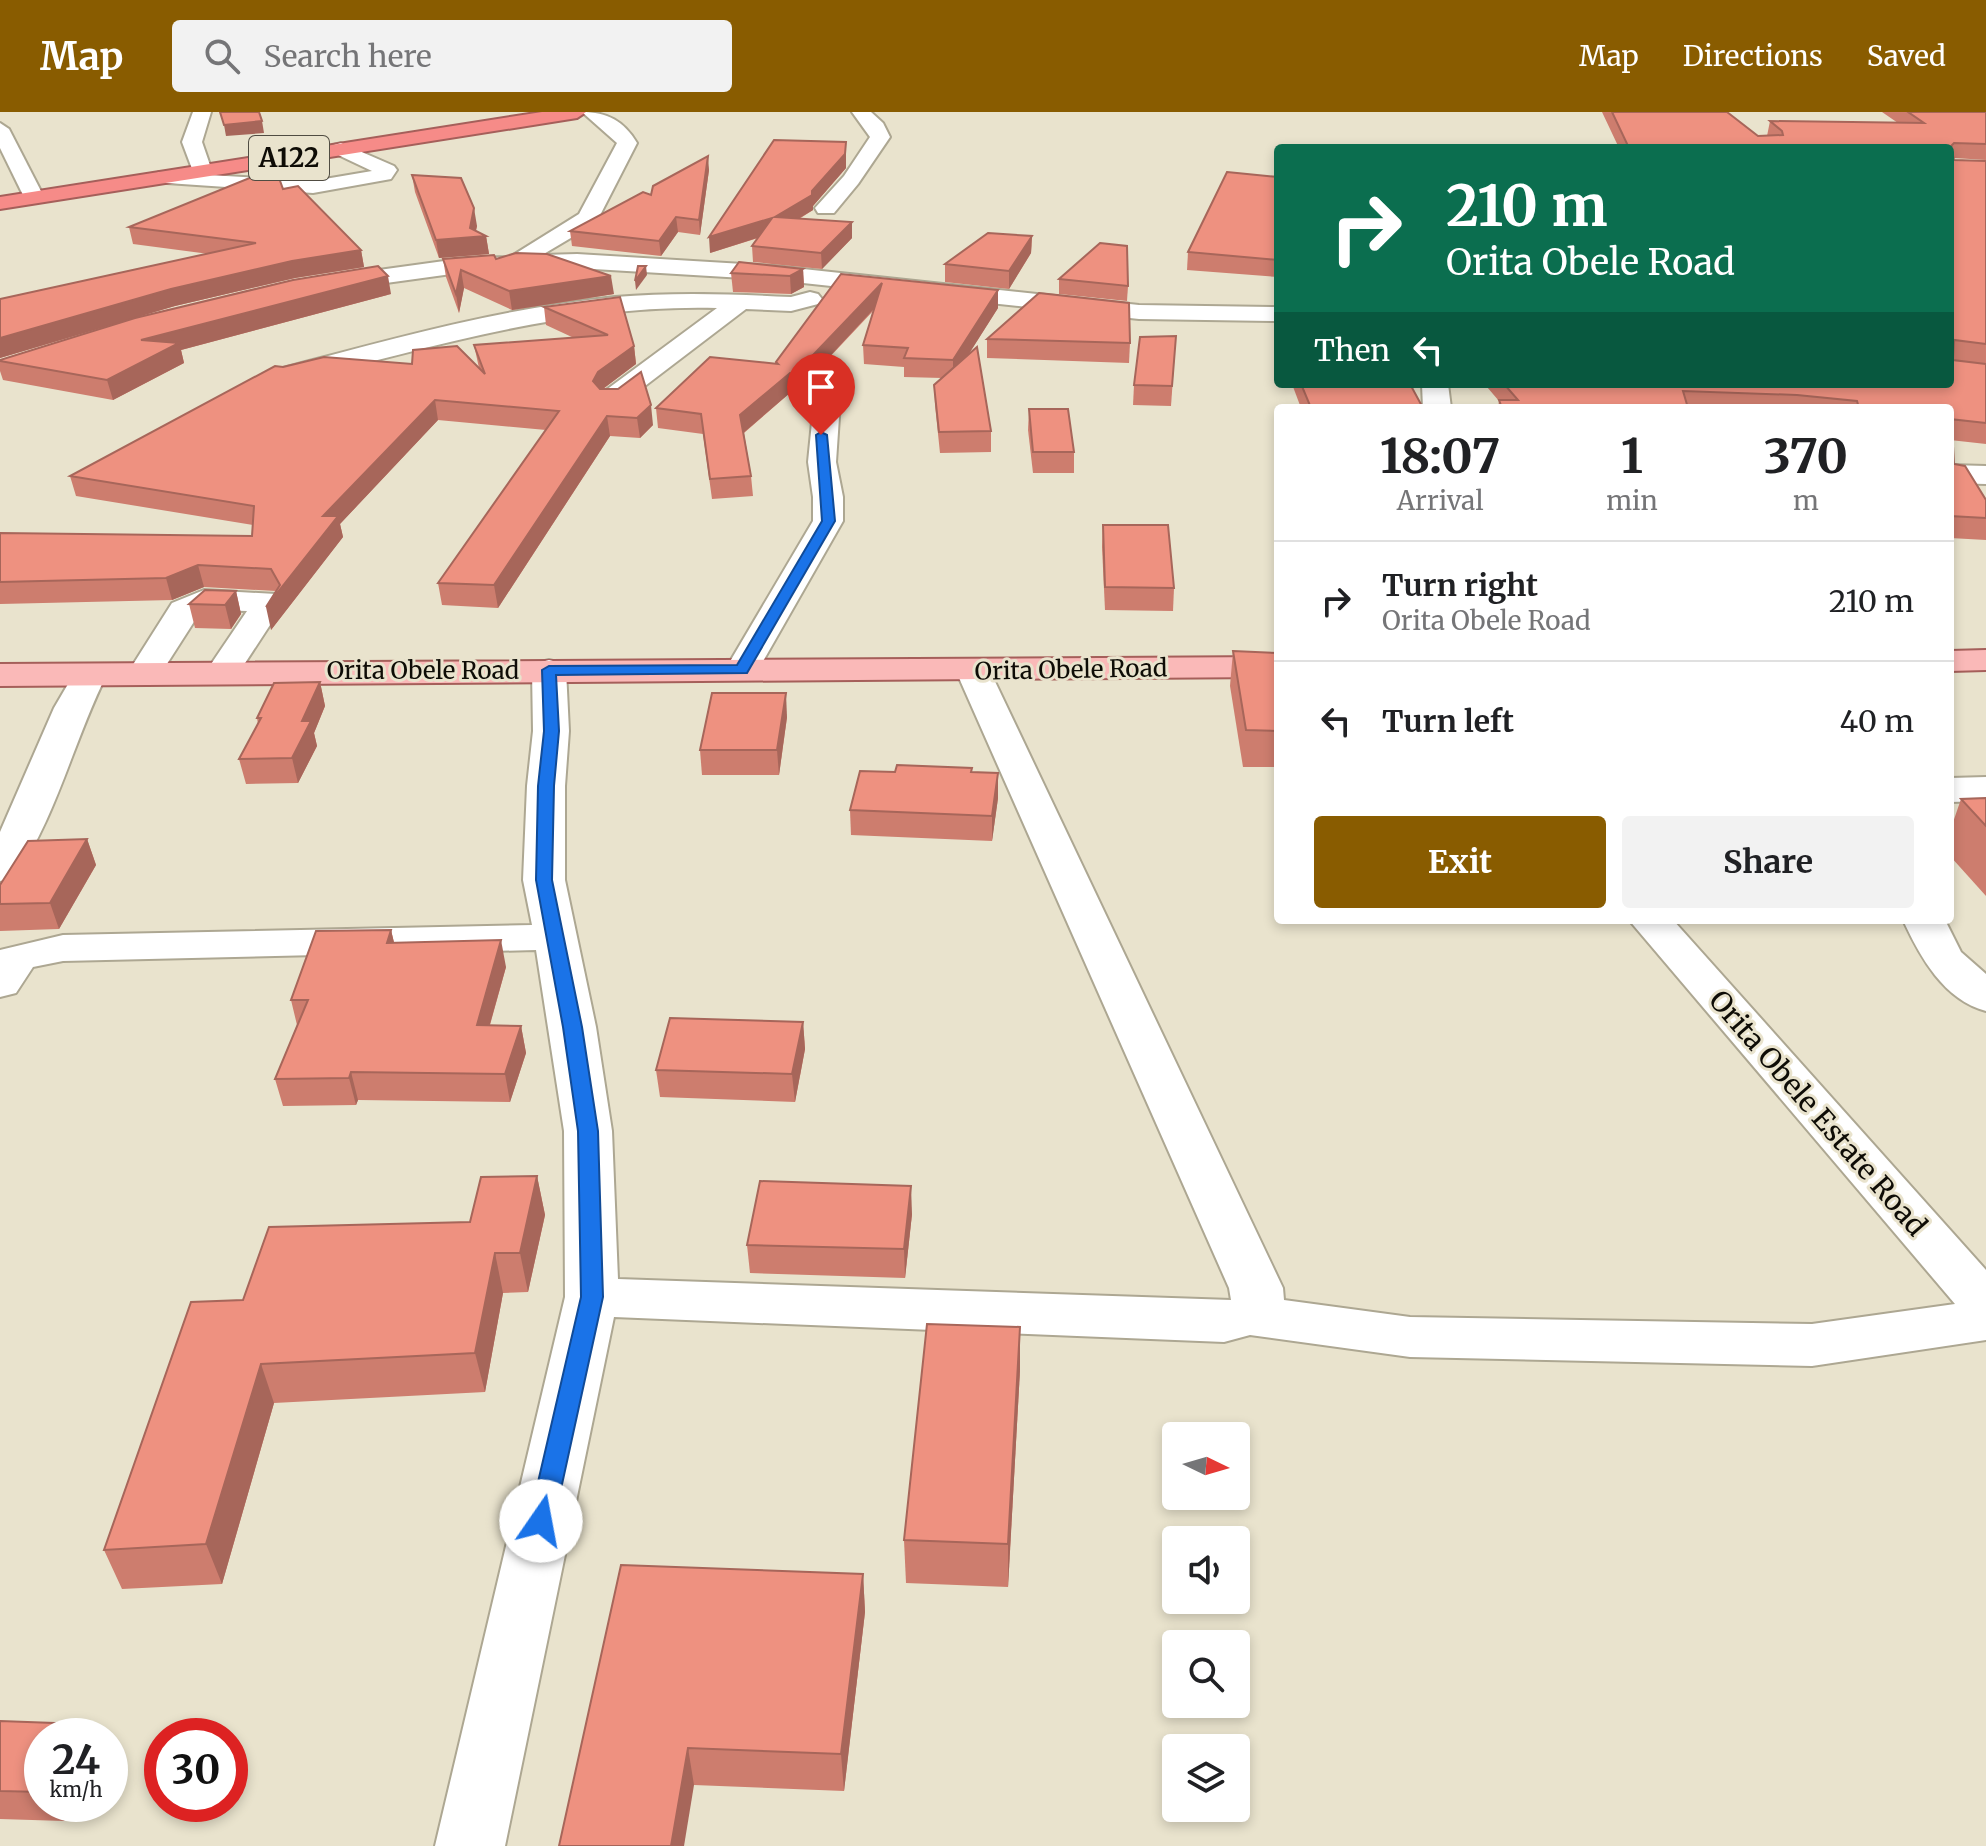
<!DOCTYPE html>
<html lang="en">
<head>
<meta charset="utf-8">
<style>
	body { margin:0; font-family:Merriweather,serif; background:#f2f2f2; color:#202124; height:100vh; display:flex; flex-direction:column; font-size:30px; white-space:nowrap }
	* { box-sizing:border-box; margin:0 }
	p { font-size:26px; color:#757577 }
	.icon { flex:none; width:44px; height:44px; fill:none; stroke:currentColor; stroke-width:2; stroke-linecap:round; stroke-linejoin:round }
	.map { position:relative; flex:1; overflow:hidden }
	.details { position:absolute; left:1274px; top:292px; width:680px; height:520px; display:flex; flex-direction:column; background:#fff; border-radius:8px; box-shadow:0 4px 12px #0003 }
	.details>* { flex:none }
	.top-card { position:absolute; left:1274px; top:32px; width:680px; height:244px; border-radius:8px; box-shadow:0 4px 12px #0003; background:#0b6e4f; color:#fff; overflow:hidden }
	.needle { width:52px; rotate:95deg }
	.buttons { position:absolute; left:1162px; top:1310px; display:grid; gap:16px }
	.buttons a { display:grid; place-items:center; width:88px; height:88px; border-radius:8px; background:#fff; box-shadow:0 4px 12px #0003; font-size:40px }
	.speed { position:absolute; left:24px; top:1606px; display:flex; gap:16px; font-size:40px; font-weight:700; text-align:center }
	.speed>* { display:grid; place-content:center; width:104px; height:104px; border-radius:50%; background:#fff; box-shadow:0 4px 12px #0003; line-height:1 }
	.speed small { font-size:20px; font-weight:400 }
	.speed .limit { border:12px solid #d22; background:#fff; color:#111 }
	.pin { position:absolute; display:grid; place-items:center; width:68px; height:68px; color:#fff; margin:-82px -34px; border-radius:50% 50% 50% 0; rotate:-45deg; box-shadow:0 0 8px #0007 }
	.pin .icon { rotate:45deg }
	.me { position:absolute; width:88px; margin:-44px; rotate:12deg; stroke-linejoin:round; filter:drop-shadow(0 0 6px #0008) }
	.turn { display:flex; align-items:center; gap:28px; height:168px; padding:0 40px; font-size:36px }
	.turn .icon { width:104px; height:104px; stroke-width:2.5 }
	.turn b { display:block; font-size:56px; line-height:68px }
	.then { display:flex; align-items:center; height:76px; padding:0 40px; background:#0003; gap:16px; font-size:30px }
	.eta { display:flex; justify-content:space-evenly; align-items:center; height:136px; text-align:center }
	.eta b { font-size:48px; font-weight:700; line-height:56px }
	.cta { display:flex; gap:16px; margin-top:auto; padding:16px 40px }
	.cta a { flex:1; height:92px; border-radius:8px; background:#895c00; color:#fff; font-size:32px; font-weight:700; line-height:92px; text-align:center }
	.cta a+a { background:#f2f2f2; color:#202124 }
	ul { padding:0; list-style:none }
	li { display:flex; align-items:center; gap:24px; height:120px; padding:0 40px; border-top:2px solid #e0e0e0 }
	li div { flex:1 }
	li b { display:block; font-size:30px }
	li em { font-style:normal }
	header { display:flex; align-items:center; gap:48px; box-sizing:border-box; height:112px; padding:0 40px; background:#895c00; color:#fff }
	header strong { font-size:38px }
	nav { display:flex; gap:44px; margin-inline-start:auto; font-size:28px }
	.search { width:560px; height:72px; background:#f2f2f2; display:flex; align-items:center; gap:20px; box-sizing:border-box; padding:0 28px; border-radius:8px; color:#757577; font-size:30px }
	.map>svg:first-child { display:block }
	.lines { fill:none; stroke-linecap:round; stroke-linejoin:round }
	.minor-casing { stroke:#ada792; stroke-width:4 }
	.major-casing { stroke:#a55f5a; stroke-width:4 }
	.highway-casing { stroke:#a55f5a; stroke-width:4 }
	.minor { fill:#fff; fill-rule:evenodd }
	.major { fill:#fab9b8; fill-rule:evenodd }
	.highway { fill:#f68b88; fill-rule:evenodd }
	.wall { fill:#cd7d6e }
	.shaded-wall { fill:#a7665a }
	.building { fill:#ee9180; stroke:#a7665a; stroke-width:2 }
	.route { fill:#1a73e8; stroke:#114b97; stroke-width:2 }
	.labels { text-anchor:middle; stroke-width:6; stroke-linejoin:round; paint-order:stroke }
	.far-street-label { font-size:24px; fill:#0e0c06; stroke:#e9e3cd }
	.shield { fill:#e9e3cd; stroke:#504c42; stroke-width:2 }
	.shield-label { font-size:26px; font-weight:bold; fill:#0e0c06 }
	.street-label { font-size:28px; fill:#0e0c06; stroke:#e9e3cd }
</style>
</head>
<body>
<header>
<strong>Map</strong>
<div class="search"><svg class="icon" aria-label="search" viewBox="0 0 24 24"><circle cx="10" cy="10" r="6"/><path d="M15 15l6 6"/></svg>Search here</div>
<nav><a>Map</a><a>Directions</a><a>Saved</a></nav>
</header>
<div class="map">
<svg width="1986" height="1734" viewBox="0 0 1986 1734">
	<rect width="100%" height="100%" fill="#e9e3cd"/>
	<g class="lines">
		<defs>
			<g id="minor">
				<path d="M193 0H211L202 30 212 59 209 63 313 69 372 59 334 41 331 37 334 33 341 31 394 54 397 58 391 67 313 81 152 70 149 66 159 60 194 62 182 30Z"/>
				<path d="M582 0C607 0 624 9 637 31L596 111 542 143 577 142 775 154 1139 193 1278 195V209L1139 207 775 168 577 156 466 160 328 179 320 177 316 172 320 167 328 165 466 146 510 145 579 102 617 31Z"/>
				<path d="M852 0H871L883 11 890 25 858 72 834 101H818L815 96 844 64 870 25Z"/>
				<path d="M0 11 9 17 44 85 41 89 34 91 24 85 0 36Z"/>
				<path d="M810 180 818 182 822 187 818 192 791 199 746 197 620 293H602L598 287 602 281 717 196C570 192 432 235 292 270L283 268 279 262 283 256C392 227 502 196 615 185 674 180 732 182 791 185Z"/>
				<path d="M1422 272H1448L1451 296H1423Z"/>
				<path d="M827 282 837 284 840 290 836 350 843 385V409L754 565 742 568 730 565 725 558 813 409V385L808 350 814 290 817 284Z"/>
				<path d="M1950 353 1986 354V372L1950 371Z"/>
				<path d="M204 478 276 482 283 493 234 568 222 571 210 568 205 561 247 499 210 498 197 505 156 569 144 572 132 569 127 562 172 491Z"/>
				<path d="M549 548 561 551 566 558 569 619 565 674V768L596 915 612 1019 618 1167 1231 1188 1229 1176 956 559 961 552 973 549 985 552 990 559 1283 1176 1284 1188 1410 1205 1812 1212 1955 1192 1629 808H1673L1986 1158V1228L1812 1254 1410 1245 1250 1223 1224 1230 614 1205 505 1734H435L565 1185 564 1019 536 838 63 849 33 855 16 881 0 885V838L63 823 532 813 523 768 527 674 533 619 532 558 537 551Z"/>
				<path d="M90 552 102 555 107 562C74 627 56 707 14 766L0 769V720L54 596 78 555Z"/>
				<path d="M1986 665V689L1950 690V666Z"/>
				<path d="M1903 808H1945L1961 840 1986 862V899C1944 888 1920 845 1903 808Z"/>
			</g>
			<g id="major">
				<path d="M1986 538V558L1950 559V539Z"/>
				<path d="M1278 545V565L0 574V552Z"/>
			</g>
			<path id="highway" d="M542 0H586L577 6 0 97V85Z"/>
		</defs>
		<!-- minor casing -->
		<use href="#minor" class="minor-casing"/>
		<!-- major casing -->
		<use href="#major" class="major-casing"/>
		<!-- highway casing -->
		<use href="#highway" class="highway-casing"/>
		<!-- minor -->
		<use href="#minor" class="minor"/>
		<!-- major -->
		<use href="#major" class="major"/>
		<!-- highway -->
		<use href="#highway" class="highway"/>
	</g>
	<!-- wall -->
	<g class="wall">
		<path d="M1602 0H1727L1758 24H1767L1770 9 1898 11 1882 0H1986V48L1954 46V48L1986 49V332L1950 328V296H1498L1499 289 1487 275 1488 272H1950V36H1619Z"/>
		<path d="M846 30V56L813 94V98L799 107 852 110V126L822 157 753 150 752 134 758 126 710 141Z"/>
		<path d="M709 58 700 123 678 120 661 144 572 134 570 119Z"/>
		<path d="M412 63 477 114 476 119 486 124 489 142 439 146 415 80Z"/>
		<path d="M1278 65V165L1187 158 1188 140Z"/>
		<path d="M283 77 361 138 364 155 295 166 175 194 137 205 391 182 181 238 184 251 113 288 3 268 0 259V248L125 209 0 246V187L209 142 133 132 129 115Z"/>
		<path d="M1032 124 1031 141 1009 177 945 170V152Z"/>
		<path d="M443 147H496L614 182 512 198 464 176 459 201 446 165Z"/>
		<path d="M803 157 804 175 791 182 733 180 731 161Z"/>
		<path d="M841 162 998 178V196L968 243 991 319V340L940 341 935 293 934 273 942 266 904 265V255L864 252 863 233 874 198 794 283 791 280 744 321 751 364 753 384 712 387 703 322 658 316 656 296 776 252V250Z"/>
		<path d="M1059 167 1128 174 1127 189 1059 182Z"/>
		<path d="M544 195 634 234 636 252 603 277 653 313 640 326 610 324 498 496 442 493 438 471 546 318 438 308 340 412 343 425 271 518 276 479 204 475 172 488 0 492V421L252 424 253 413 76 384 70 364 283 255 412 252 479 256 474 233 574 226 546 213Z"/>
		<path d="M1176 224 1171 294 1133 293 1134 273Z"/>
		<path d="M987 227 1130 231 1129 251 987 246Z"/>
		<path d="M1292 272H1410L1423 296H1301Z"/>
		<path d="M1029 297 1074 340V361H1033L1028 318Z"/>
		<path d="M1950 328 1954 352 1986 388V428L1950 426Z"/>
		<path d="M1103 413 1174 476 1173 499 1105 498 1102 435Z"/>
		<path d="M236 479 241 502 231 517 195 516 189 492Z"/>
		<path d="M1233 539 1278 541V655H1243L1230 574Z"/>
		<path d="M320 570 325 594 314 621 317 634 298 671 246 672 239 647 258 612 257 606Z"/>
		<path d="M787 605 779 663H702L700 638Z"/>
		<path d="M895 660H972L998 661V686L992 729 851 723 850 698Z"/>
		<path d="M1986 686V784L1950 744V719L1961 687Z"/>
		<path d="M87 727 96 753 59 817 0 819V773Z"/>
		<path d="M391 818 394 830 506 855 490 913 521 914 526 941 510 990 358 988 356 993 283 994 275 967 297 913 291 888Z"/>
		<path d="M803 910 805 937 795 990 660 985 656 958Z"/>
		<path d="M537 1064 545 1103 528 1180 503 1181 485 1280 274 1291 222 1472 122 1477 104 1438 243 1188 470 1110Z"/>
		<path d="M912 1102 905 1166 750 1161 747 1133Z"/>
		<path d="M1020 1258 1008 1475 906 1471 904 1428Z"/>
		<path d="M863 1462 865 1500 844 1679 694 1673 559 1734Z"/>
		<path d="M0 1609 42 1624V1692H72L64 1709 0 1707Z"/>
	</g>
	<!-- shaded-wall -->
	<g class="shaded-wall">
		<path d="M262 9 264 21 226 24 224 13Z"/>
		<path d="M846 30V56L813 94V98L776 120 775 105Z"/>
		<path d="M708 44 709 58 700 123 699 108Z"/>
		<path d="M474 96 477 114 474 125 486 124 489 142 439 146 436 128 470 116Z"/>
		<path d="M676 105 678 120 661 144 659 129Z"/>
		<path d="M772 106 773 121 710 141 709 125Z"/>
		<path d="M852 110V126L822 157 821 141Z"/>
		<path d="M1032 124 1031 141 1009 177V159Z"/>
		<path d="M361 138 364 155 295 166 175 194 0 246V226L171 177 292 149Z"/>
		<path d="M646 154 647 163 636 178 635 169Z"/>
		<path d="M803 157 804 175 791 182 790 164Z"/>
		<path d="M461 158 464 176 459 201 456 182Z"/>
		<path d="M388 164 391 182 181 238 184 251 113 288 107 268 141 228Z"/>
		<path d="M611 164 614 182 512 198 509 179Z"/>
		<path d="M882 171V188L794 283 793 264Z"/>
		<path d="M998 178V196L953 267V248Z"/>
		<path d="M634 234 636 252 600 279 593 269 598 260Z"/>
		<path d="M790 261 791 280 742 322 740 303Z"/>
		<path d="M435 288 438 308 340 412 343 425 271 518 266 495 323 404Z"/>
		<path d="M651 293 653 313 640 326 637 306Z"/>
		<path d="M607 304 610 324 498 496 494 473Z"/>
		<path d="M198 453 204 475 172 488 166 466Z"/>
		<path d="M236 479 241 502 231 517 225 493Z"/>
		<path d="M320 570 325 594 314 621 317 634 298 671 292 646 302 609Z"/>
		<path d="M786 581 787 605 779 663 777 638Z"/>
		<path d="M998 661V686L992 729V704Z"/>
		<path d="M87 727 96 753 59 817 50 791Z"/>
		<path d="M391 818 397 844 387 831Z"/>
		<path d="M501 828 506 855 482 940 477 913Z"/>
		<path d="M803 910 805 937 795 990 792 962Z"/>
		<path d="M521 914 526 941 510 990 505 962Z"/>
		<path d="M351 960 358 988 356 993 349 966Z"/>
		<path d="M537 1064 545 1103 528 1180 520 1141Z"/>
		<path d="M911 1074 912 1102 905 1166 904 1137Z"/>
		<path d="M495 1141 503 1181 485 1280 475 1241Z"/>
		<path d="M1020 1215V1258L1008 1475V1432Z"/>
		<path d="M261 1252 274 1291 222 1472 206 1432Z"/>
		<path d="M863 1462 865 1500 844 1679 841 1642Z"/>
		<path d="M81 1612 87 1624H75Z"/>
		<path d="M688 1636 694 1673 684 1734H671Z"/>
		<path d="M56 1692H72L64 1709Z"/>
	</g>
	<!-- building -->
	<g class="building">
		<path d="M220 0H259L262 9 224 13Z"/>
		<path d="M1612 0H1727L1758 24 1783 23 1782 19 1770 9 1924 11 1908 0H1986V32L1954 31 1951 34 1954 48 1986 49V232L1954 228 1953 248 1986 252V311L1950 307V296H1859L1857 289 1797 283 1683 279 1688 296H1502L1499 288H1518L1504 272H1950V36H1629Z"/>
		<path d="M774 28 846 30 845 42 812 79V83L775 105 852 110 821 141 752 134 772 106 709 125Z"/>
		<path d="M708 44 699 108 676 105 659 129 570 119 643 80 651 83 653 74Z"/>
		<path d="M1227 60 1278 65V148L1188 140Z"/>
		<path d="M412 63 461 66 474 96 470 116 486 124 436 128Z"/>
		<path d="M252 65 279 66 283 77 298 74 361 138 292 149 171 177 0 226V187L256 131 129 115Z"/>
		<path d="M988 121 1032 124 1009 159 945 152Z"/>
		<path d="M1100 131 1127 134 1128 174 1059 167Z"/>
		<path d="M516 141 547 142 611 164 509 179 461 158 456 182 443 147 494 143 496 147Z"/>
		<path d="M739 150 803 157 790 164 731 161Z"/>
		<path d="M378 154 388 164 141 228 179 231 107 268 0 249V248L135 206 293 168Z"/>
		<path d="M638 154H646L635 169Z"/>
		<path d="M841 162 998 178 953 248 904 246 908 236 863 233 882 171 793 264 790 261 740 303 751 364 710 367 701 302 656 296 710 245 778 252 776 250Z"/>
		<path d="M1039 181 1129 191 1130 231 987 227Z"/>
		<path d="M620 185 634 234 598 260 593 269 600 277H618L641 260 651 293 637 306 607 304 494 473 438 471 559 299 435 288 323 404H338L266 495 280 473 271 457 198 453 166 466 0 470V421L252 424 254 394 70 364 275 254 283 255 324 245 412 252 413 238 457 234 485 262 474 233 608 223 544 195Z"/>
		<path d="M1176 224 1172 274 1134 273 1140 225Z"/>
		<path d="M977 235 991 319 939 320 934 273Z"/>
		<path d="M1301 272H1410L1423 296H1311Z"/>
		<path d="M1029 297H1068L1074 340H1033Z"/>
		<path d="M1950 328 1953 334 1954 352 1965 354 1986 388V406L1950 404Z"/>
		<path d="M1103 413H1168L1174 476 1105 475Z"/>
		<path d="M205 478 236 479 225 493 189 492Z"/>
		<path d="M1233 539 1278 541V619L1246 618Z"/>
		<path d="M320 570 302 609H311L292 646 239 647 261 606H257L274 571Z"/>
		<path d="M712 581H786L777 638H700Z"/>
		<path d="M897 653 972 656 971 660 998 661 992 704 850 698 860 659 895 660Z"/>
		<path d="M1986 686V714L1961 687Z"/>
		<path d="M87 727 50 791 0 792V773L28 729Z"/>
		<path d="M391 818 387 831 501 828 477 913 521 914 505 962 351 960 349 966 275 967 308 888H291L316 819Z"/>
		<path d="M670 906 803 910 792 962 656 958Z"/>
		<path d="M537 1064 520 1141H495L475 1241 261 1252 206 1432 104 1438 191 1190 243 1188 269 1115 470 1110 481 1065Z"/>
		<path d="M760 1069 911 1074 904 1137 747 1133Z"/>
		<path d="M927 1212 1020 1215 1008 1432 904 1428Z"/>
		<path d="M621 1453 863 1462 841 1642 688 1636 671 1734H559Z"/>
		<path d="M0 1609 81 1612 75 1624H42V1680L0 1679Z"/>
	</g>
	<!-- route -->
	<path class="route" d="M821 320 827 323 835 409 747 561 556 563 559 619 554 674 552 768 582 915 598 1019 603 1185 554 1409 550 1416 541 1419 532 1416 529 1409 581 1185 578 1019 563 915 536 768 538 674 544 619 542 558 549 554 737 553 822 409 816 323Z"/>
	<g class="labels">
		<!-- far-street labels -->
		<g class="far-street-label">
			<text transform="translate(1071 558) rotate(-1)" y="8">Orita Obele Road</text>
			<text x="423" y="567">Orita Obele Road</text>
		</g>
		<!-- shield labels -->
		<rect class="shield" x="249" y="24" width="80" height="44" rx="6"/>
		<g class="shield-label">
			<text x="289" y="55">A122</text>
		</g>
		<!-- street labels -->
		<g class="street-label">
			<text transform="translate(1818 1001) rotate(49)" y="10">Orita Obele Estate Road</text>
		</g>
	</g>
</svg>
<div class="buttons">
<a><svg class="needle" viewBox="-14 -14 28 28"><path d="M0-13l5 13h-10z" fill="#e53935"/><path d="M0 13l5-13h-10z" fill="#757577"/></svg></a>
<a><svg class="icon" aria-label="sound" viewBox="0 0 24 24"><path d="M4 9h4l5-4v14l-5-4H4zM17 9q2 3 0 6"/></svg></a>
<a><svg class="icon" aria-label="search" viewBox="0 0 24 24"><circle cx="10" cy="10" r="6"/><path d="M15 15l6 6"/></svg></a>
<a><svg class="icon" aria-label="layers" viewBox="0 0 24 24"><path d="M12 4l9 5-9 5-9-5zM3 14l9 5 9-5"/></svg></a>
</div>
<div class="speed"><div>24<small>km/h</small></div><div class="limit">30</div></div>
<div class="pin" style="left:821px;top:323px;background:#d93025"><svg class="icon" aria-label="arrive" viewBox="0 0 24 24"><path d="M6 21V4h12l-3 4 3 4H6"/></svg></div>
<svg class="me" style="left:541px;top:1409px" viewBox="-20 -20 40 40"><circle r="19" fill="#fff"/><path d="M0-13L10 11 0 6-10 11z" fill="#1a73e8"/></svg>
<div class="top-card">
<div class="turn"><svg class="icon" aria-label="right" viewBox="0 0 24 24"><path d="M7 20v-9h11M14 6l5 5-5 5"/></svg><div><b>210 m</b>Orita Obele Road</div></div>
<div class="then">Then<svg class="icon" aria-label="left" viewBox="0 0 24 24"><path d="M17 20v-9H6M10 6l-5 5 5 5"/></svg></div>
</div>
<section class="details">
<div class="eta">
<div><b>18:07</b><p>Arrival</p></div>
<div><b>1</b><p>min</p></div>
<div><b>370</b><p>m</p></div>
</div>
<ul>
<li><svg class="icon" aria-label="right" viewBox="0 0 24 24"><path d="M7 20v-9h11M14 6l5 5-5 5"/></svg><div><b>Turn right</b><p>Orita Obele Road</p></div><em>210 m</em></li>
<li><svg class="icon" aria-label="left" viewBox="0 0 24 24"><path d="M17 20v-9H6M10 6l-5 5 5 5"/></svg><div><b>Turn left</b></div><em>40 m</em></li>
</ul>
<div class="cta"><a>Exit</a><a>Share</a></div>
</section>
</div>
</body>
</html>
